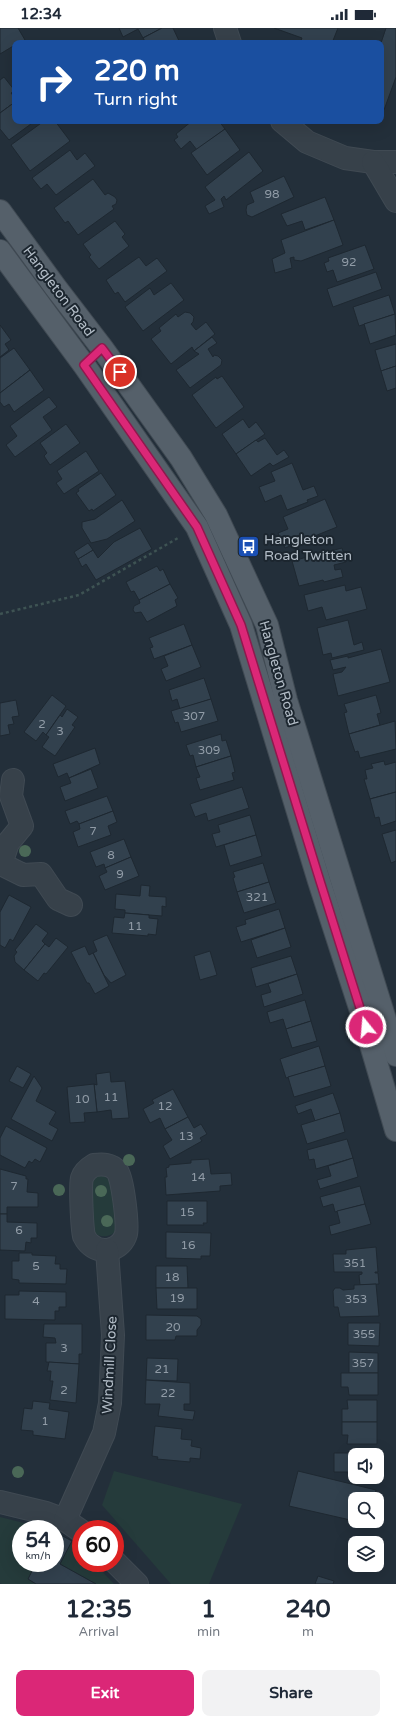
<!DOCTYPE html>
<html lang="en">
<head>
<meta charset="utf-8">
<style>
	body { margin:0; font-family:"Varela Round",sans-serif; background:#f2f2f3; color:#1f2937; height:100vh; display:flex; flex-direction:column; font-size:15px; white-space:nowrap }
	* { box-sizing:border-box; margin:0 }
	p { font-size:13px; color:#747a83 }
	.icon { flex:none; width:22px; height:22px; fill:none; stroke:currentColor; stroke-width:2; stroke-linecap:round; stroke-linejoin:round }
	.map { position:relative; height:1556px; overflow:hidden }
	.drawer { display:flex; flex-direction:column; background:#fff; flex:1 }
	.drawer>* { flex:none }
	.top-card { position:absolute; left:12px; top:12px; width:372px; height:84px; border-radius:8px; box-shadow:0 4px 16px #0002; background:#1a4fa0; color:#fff; overflow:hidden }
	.controls { position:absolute; left:348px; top:1420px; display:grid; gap:8px }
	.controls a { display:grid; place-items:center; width:36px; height:36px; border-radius:8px; background:#fff; box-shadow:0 4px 16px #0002; font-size:20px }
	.speed { position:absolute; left:12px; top:1492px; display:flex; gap:8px; font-size:20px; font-weight:700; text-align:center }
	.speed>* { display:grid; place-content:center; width:52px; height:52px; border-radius:50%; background:#fff; box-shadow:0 4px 16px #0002; line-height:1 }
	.speed small { font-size:10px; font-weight:400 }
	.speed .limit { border:6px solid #d22; background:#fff; color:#111 }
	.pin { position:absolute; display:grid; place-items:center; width:34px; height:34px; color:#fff; margin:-17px; border:2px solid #fff; border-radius:50%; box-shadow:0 1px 4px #0007 }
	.me { position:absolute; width:44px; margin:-22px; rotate:343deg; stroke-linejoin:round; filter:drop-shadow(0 0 3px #0008) }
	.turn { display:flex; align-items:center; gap:14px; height:84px; padding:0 16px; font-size:18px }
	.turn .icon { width:52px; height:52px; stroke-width:2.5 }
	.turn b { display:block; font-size:28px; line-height:34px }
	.eta { display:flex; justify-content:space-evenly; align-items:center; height:68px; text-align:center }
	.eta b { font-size:24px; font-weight:700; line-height:28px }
	.button { display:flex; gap:8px; margin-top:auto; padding:8px 16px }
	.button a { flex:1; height:46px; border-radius:8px; background:#db2777; color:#fff; font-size:16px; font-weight:700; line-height:46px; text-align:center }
	.button a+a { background:#f2f2f3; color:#1f2937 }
	.status { display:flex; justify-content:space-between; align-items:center; height:28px; padding:0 20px; background:#fff; direction:ltr }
	.status svg { height:11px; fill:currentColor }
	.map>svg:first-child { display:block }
	.green { fill:#253b3b }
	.building { fill:#32414e; stroke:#1e2831 }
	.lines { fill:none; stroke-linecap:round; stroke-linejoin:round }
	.street-casing { stroke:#404a53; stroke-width:24 }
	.primary-casing { stroke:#404a53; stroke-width:24 }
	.path { stroke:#3e5353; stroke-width:2.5; stroke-dasharray:3 3; stroke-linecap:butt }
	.street { stroke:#37414a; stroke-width:22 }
	.primary { stroke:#55606a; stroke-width:22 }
	.tree { fill:#4a6857 }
	.route-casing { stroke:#8e194d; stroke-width:10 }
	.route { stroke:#db2777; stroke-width:7 }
	.labels { text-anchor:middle; stroke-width:4; stroke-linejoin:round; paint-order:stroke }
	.number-label { font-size:12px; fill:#919ca7 }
	.street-label { font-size:14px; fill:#b2bcc6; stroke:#1c262f }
	.poi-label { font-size:14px; fill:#b2bcc6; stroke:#1c262f; text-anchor:start }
</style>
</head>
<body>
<div class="status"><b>12:34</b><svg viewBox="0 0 49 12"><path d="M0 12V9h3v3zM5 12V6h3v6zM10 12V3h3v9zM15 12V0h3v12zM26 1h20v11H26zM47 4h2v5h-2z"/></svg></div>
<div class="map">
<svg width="396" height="1556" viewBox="0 0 396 1556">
	<rect width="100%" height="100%" fill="#232f3a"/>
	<!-- green -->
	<g class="green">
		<path d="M97 1148H104L111 1154 118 1201C111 1209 102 1211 93 1204L90 1191 92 1152Z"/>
		<path d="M114 1443 242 1476 209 1556H171L102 1477Z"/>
		<path d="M0 1489 48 1501H21V1535H55V1505L75 1516 81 1522V1535H94L114 1556H2L0 1555Z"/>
	</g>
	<!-- building -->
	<g class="building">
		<path d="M0 0H18L25 12 19 15H15V17L0 26Z"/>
		<path d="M119 0H162L143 10 138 1 123 9Z"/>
		<path d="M162 0H173L180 15H146L143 10Z"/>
		<path d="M274 0H338L332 15H300L302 10Z"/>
		<path d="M386 0H396V49L384 82 381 81V15Z"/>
		<path d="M4 49 15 63 11 65 15 70V74L0 85V52Z"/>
		<path d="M15 74V93H35L9 112 0 101V85Z"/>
		<path d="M44 93H55L70 113 30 143 11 117Z"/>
		<path d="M192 93H219L225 101 197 122 190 113 181 121 174 112 178 109 176 106Z"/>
		<path d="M225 101 240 122 207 147 191 125Z"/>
		<path d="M70 122 77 132 85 125 95 138 56 167 47 156 41 161 32 150Z"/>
		<path d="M249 124 263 143 226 172 224 168 221 171 224 179 209 186 205 178 215 172 205 159Z"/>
		<path d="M284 148 294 169 252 189 247 187 246 182 247 177 254 174 250 164Z"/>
		<path d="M93 151 105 167 108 165 115 169 117 172 116 176 112 178 114 181 78 207 68 193 65 195 54 180Z"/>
		<path d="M325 169 334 192 305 202 302 193 287 198 281 186Z"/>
		<path d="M334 192 343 217 301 233 294 232V229L290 230 292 240 275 245 272 231 285 225 281 212Z"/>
		<path d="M115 193 125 206 122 209 129 218 99 241 89 229 91 227 83 216Z"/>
		<path d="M365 217 374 241 337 254 333 242 327 244 324 235 329 233 328 230Z"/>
		<path d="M139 229 146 238 157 230 167 243 125 274 118 264 115 266 106 252Z"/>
		<path d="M376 244 382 261 333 279 327 261Z"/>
		<path d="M171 255 184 272 143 303 125 279 150 260 154 267Z"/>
		<path d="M389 267 395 286 359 298 353 279Z"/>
		<path d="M185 284 190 285 194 289 193 294 191 296 196 302 206 294 215 306 194 323 192 319 171 336 151 311 161 303 159 300 176 286 178 289Z"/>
		<path d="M395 286 396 307 370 316 364 296Z"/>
		<path d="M0 297 11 312 5 316 9 322 0 329Z"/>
		<path d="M212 309 217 315 208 321 213 329 214 327 218 328 222 332 221 337 190 360 176 342 199 326 194 323Z"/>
		<path d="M396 316V338L381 343 375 322Z"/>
		<path d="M14 320 30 342 0 365V330Z"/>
		<path d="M396 338V360L387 363 381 343Z"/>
		<path d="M30 342 44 362 14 384 9 376 4 379 0 374V365Z"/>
		<path d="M222 348 244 379 216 400 192 367 216 349 217 351Z"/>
		<path d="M49 369 57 379 43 389 52 402 15 429 6 417 17 408 10 398Z"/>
		<path d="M243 391 249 400 256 394 265 406 236 426 222 406Z"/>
		<path d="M66 396 80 415 50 437 44 428 47 425 40 415Z"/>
		<path d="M265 410 277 427 284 422 289 429 273 438 270 435 251 448 236 426 256 412 258 414Z"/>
		<path d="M86 423 99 443 64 466 56 455 62 451 57 443Z"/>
		<path d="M292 435 303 462 314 458 318 468 307 472 308 474 287 482 281 467 265 474 259 459 275 453 271 444Z"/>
		<path d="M101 445 116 467 93 483 92 481 89 483 76 465 79 463 78 461Z"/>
		<path d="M325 471 337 499 285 520 278 505 288 501 283 489Z"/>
		<path d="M122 472 135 493 107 511 91 515 82 500V494L95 491Z"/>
		<path d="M140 500 152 521 96 552 86 536 82 539 78 531 93 522 98 530 114 514Z"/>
		<path d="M88 515 93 522 78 531 74 524Z"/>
		<path d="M342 520 346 534 334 537 335 542 341 541 343 549 324 554 323 552 299 558 292 533Z"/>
		<path d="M157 538 160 543 163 541 170 556 139 572 134 563 131 564 126 554Z"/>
		<path d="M170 556 178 570 175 572 177 578 147 594 141 584 135 585 133 582 134 578 140 575 139 572Z"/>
		<path d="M345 557 346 563 361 559 367 581 326 592 322 579 308 583 304 567Z"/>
		<path d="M348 592 354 617 362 614 364 622 332 630 331 625 323 627 317 600Z"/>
		<path d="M184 596 192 617 154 631 150 620 153 619 149 610Z"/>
		<path d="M192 617 201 639 166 653 161 641 168 638 164 628Z"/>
		<path d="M381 621 390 654 338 668 333 646 342 644 346 639 333 642 330 632 348 628V630Z"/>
		<path d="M204 650 211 671 180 681 177 671 172 673 169 662Z"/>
		<path d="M52 667 66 678 46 707 43 704 36 713 24 704Z"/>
		<path d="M376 667 381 685 377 686 380 697 349 706 344 685 347 684 344 676Z"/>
		<path d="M211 671 218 693 181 704 178 694 175 695 171 683Z"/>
		<path d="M16 672 19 688 12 689 14 696 8 697 10 706 0 708V675Z"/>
		<path d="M67 681 78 689 72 697 75 699 55 728 42 719 49 709 46 707 60 687 62 689Z"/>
		<path d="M395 693 396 721 360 730 358 723 355 724 349 706Z"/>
		<path d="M221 706 222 713 226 712 231 728 196 739 193 727 190 728 186 717Z"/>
		<path d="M95 720 100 736 69 750 67 745 58 749 53 736Z"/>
		<path d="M231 728 235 744 232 745 234 752 200 762 196 750 200 749 196 739Z"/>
		<path d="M384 733 385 737 396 734V764L370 771 364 751H367L365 742 373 740 371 736Z"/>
		<path d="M91 741 98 760 65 773 60 759 71 755 69 750Z"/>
		<path d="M242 759 249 780 208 793 206 785 195 789 190 776Z"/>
		<path d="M396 764V793L381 798 379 789 375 790 370 771Z"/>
		<path d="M107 768 113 783 79 796 77 793 70 796 65 783Z"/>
		<path d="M113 783 117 794 108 798 111 807 78 819 73 804 80 801 79 796Z"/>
		<path d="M250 787 256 807 216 819 212 806 220 804 218 797Z"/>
		<path d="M396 802V833L391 835 382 806Z"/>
		<path d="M256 807 262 828 230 838 224 817Z"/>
		<path d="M124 811 131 829 105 840 104 836 96 839 90 824Z"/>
		<path d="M131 829 139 848 105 862 99 848 107 844 105 840Z"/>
		<path d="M263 835 269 854 237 864 233 850 235 849 233 844Z"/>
		<path d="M269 854 276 875 244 885 237 864Z"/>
		<path d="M141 857 150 858 149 868 166 869V879L162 878V888L125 885V882L115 881 116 866 140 868Z"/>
		<path d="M9 867 31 879 13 913 10 911 5 920 0 917V884Z"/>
		<path d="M279 881 285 900 241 914 236 899 246 896 245 892Z"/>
		<path d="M125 885 149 887V890L158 891 156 907 148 906V908L112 905 114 889 124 890Z"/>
		<path d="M36 896 48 905 42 913 45 916 24 942 15 934 14 928 17 924 15 922Z"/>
		<path d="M285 900 291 919 257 930 251 912Z"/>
		<path d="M107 907 126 947 111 955 104 947 93 925 97 923 93 913Z"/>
		<path d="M56 910 68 919 46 946 44 945 38 953 24 942 45 916 49 919Z"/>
		<path d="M85 918 89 927 93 925 109 958 95 966 89 955H87L71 924Z"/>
		<path d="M210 923 217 947 200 952 194 928Z"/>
		<path d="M291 928 297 946 256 959 251 940Z"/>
		<path d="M297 946 303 966 264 979 261 967 271 964 268 956Z"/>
		<path d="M305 972 311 993 286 1001 283 991 270 995 267 984Z"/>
		<path d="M311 993 317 1013 292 1020 286 1001Z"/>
		<path d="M319 1018 325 1038 286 1050 280 1031Z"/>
		<path d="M17 1038 31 1046 23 1060 9 1053Z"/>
		<path d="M325 1038 331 1058 294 1069 288 1049Z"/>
		<path d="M110 1044 111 1054 125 1053 129 1090 112 1091 111 1082 97 1084 94 1056 97 1057 96 1046Z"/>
		<path d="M34 1048 42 1060 36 1073 56 1084 49 1096 58 1101 52 1113 11 1091Z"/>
		<path d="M94 1056 97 1084 84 1085 85 1094 70 1095 67 1059Z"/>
		<path d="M173 1061 188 1089 165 1101 160 1090 150 1095 143 1081 154 1075 152 1072Z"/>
		<path d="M333 1065 340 1085 315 1093 311 1081 298 1086 295 1078Z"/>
		<path d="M340 1085 345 1104 307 1116 301 1097Z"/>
		<path d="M188 1089 194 1100 201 1096 207 1106 200 1110 202 1113 170 1131 163 1118 172 1112 165 1101Z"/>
		<path d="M6 1098 47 1120 40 1134 35 1131 32 1135 29 1133 25 1140 0 1127V1110Z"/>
		<path d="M347 1111 353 1130 316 1141 314 1131 309 1132 307 1122Z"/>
		<path d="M353 1130 358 1149 320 1161 317 1152 331 1148 328 1138Z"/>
		<path d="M209 1131 211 1146 231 1145 232 1157 220 1158V1163L166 1167 165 1149H167L166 1140 169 1139V1137L191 1135V1132Z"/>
		<path d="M0 1141 26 1148V1151H28L27 1164 38 1165V1179H7V1186H0Z"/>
		<path d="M360 1158 365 1176 335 1184 333 1176 323 1179 320 1169Z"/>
		<path d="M167 1173H207V1195H203L204 1197H167Z"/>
		<path d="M365 1176 371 1196 331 1207 329 1198 340 1195 337 1183Z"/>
		<path d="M0 1186H7V1194L37 1195V1210H31V1215L26 1214 25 1223 0 1222Z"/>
		<path d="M166 1204 211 1205 210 1228H201V1231L166 1230Z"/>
		<path d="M376 1219 378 1244H375V1245H378L379 1256 360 1257 359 1247 362 1246V1244H334L333 1226H346V1222Z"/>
		<path d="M19 1225H32V1227L56 1228 55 1236H60V1241H67L66 1256 19 1255V1252L12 1251V1233H19Z"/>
		<path d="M156 1238H187L188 1260H156Z"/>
		<path d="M376 1256 379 1288 340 1289 338 1279H334L333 1263 335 1260H340L343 1262 354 1261V1257Z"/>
		<path d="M156 1260H197V1281H157Z"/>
		<path d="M19 1263 66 1264V1279H59V1283H55V1292L5 1291V1267H19Z"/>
		<path d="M146 1287 197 1288 201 1291V1297L197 1302V1308H176L175 1312H146Z"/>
		<path d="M348 1295H380L379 1318 348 1317Z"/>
		<path d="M44 1296H82V1326H79V1336L46 1334V1315H56L55 1310 43 1309Z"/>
		<path d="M349 1324 378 1325V1345H349Z"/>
		<path d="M147 1330 178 1331 177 1353 146 1352Z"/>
		<path d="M49 1334 79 1336 76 1375 50 1372 53 1353H50L51 1343H47Z"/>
		<path d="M341 1345H378V1367H349L348 1359H341Z"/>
		<path d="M146 1352 190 1355V1376H184V1382L195 1383 193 1392 158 1388 160 1376H145Z"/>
		<path d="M347 1372H377V1394H342V1381H348Z"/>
		<path d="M33 1373 50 1375 49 1381 69 1384 65 1411 33 1407V1403L21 1402 24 1380 32 1381Z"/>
		<path d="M342 1394H377V1416H347L348 1407H342Z"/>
		<path d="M155 1398 182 1401 181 1411 192 1412 191 1418 201 1420 200 1431 190 1430V1434L157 1431 158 1429 152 1428Z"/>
		<path d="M349 1423H377V1446V1427H355V1446H348V1444H334V1425H349Z"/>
		<path d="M298 1443 376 1462 374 1471H355V1493H369L368 1496 289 1478Z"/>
		<path d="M55 1504 72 1513 60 1536 96 1556H36L28 1551 36 1535H55Z"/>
		<path d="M318 1548 334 1553 333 1556H315Z"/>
	</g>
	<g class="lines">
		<defs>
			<g id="street">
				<path d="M225 0 230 15"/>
				<path d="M282 93 307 114 345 130 373 134H396"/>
				<path d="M373 134 396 173"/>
				<path d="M13 752 11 768 22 798 8 815 1 836 23 847 41 846 58 871 71 877"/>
				<path d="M94 1137C103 1136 111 1136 117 1143 123 1150 128 1197 126 1206 122 1221 103 1227 91 1217 88 1215 86 1212 84 1208 82 1200 80 1157 82 1150 84 1144 89 1140 94 1137Z"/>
				<path d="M0 1474 46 1485 65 1492 81 1503"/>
				<path d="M65 1492 104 1405 110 1375 113 1307 107 1222"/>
				<path d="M115 1534 137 1556"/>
			</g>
			<g id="primary">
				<path d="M0 183 56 260 102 320 181 430 216 487 267 597 286 672 396 1027"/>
				<path d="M0 223 84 337 197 499 241 597 319 853 362 986 396 1102"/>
			</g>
		</defs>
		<!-- street casing -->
		<use href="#street" class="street-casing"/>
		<!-- primary casing -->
		<use href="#primary" class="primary-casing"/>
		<!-- path -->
		<path class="path" d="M0 586 79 567 178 510"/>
		<!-- street -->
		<use href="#street" class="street"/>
		<!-- primary -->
		<use href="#primary" class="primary"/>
	</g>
	<!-- trees -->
	<g class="tree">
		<circle cx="25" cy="823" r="6"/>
		<circle cx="129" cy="1132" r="6"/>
		<circle cx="59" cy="1162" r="6"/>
		<circle cx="101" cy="1163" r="6"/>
		<circle cx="107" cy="1193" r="6"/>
		<circle cx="18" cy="1444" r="6"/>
	</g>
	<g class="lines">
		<defs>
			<path id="route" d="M120 344 102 320 84 337 197 499 241 597 320 853 366 999"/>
		</defs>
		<!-- route casing -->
		<use href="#route" class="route-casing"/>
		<!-- route -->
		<use href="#route" class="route"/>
	</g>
	<!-- icons -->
	<defs>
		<symbol id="bus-square" viewBox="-11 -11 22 22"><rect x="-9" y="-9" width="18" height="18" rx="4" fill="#1a4fb4" stroke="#1c262f"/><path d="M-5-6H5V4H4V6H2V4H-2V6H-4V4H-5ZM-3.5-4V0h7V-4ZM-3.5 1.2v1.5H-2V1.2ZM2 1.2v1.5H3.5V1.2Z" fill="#fff"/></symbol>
	</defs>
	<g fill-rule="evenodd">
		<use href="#bus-square" x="236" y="506" width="25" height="25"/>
	</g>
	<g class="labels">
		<!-- number labels -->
		<g class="number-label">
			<text x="272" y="170">98</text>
			<text x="349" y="238">92</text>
			<text x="194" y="692">307</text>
			<text x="42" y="700">2</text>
			<text x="60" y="707">3</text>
			<text x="209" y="726">309</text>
			<text x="93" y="807">7</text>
			<text x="111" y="831">8</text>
			<text x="120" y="850">9</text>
			<text x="257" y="873">321</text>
			<text x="135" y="902">11</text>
			<text x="111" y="1073">11</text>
			<text x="82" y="1075">10</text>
			<text x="165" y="1082">12</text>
			<text x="186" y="1112">13</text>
			<text x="198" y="1153">14</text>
			<text x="14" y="1162">7</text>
			<text x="187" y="1188">15</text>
			<text x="19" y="1206">6</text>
			<text x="188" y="1221">16</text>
			<text x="355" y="1239">351</text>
			<text x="36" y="1242">5</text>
			<text x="172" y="1253">18</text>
			<text x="177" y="1274">19</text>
			<text x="356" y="1275">353</text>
			<text x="36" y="1277">4</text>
			<text x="173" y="1303">20</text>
			<text x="364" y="1310">355</text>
			<text x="64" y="1324">3</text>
			<text x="363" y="1339">357</text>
			<text x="162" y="1345">21</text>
			<text x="64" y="1366">2</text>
			<text x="168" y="1369">22</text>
			<text x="45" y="1397">1</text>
		</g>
		<!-- street labels -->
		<g class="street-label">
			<text transform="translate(59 263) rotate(53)" y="5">Hangleton Road</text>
			<text transform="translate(279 645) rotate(74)" y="5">Hangleton Road</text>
			<text transform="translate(109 1337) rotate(-87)" y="5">Windmill Close</text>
		</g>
		<!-- poi labels -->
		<g class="poi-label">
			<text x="264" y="516">Hangleton<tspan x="264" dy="16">Road Twitten</tspan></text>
		</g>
	</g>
</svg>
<div class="controls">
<a><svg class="icon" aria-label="sound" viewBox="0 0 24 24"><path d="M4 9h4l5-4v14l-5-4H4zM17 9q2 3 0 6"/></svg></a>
<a><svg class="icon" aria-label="search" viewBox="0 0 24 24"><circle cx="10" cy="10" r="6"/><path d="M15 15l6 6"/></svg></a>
<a><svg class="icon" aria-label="layers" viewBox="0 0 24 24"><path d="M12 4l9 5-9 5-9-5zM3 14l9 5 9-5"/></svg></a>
</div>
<div class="speed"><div>54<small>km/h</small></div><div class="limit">60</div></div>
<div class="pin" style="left:120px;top:344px;background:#d93025"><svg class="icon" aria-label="arrive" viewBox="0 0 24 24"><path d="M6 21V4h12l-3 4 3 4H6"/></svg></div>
<svg class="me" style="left:366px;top:999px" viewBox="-20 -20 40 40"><circle r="17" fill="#db2777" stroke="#fff" stroke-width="3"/><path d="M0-11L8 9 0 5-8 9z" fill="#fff"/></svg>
<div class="top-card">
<div class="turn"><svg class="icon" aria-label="right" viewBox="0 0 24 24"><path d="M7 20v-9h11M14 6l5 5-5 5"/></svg><div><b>220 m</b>Turn right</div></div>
</div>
</div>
<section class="drawer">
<div class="eta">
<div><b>12:35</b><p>Arrival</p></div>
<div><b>1</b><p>min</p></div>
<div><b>240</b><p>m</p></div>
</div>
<div class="button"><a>Exit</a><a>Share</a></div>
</section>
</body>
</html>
